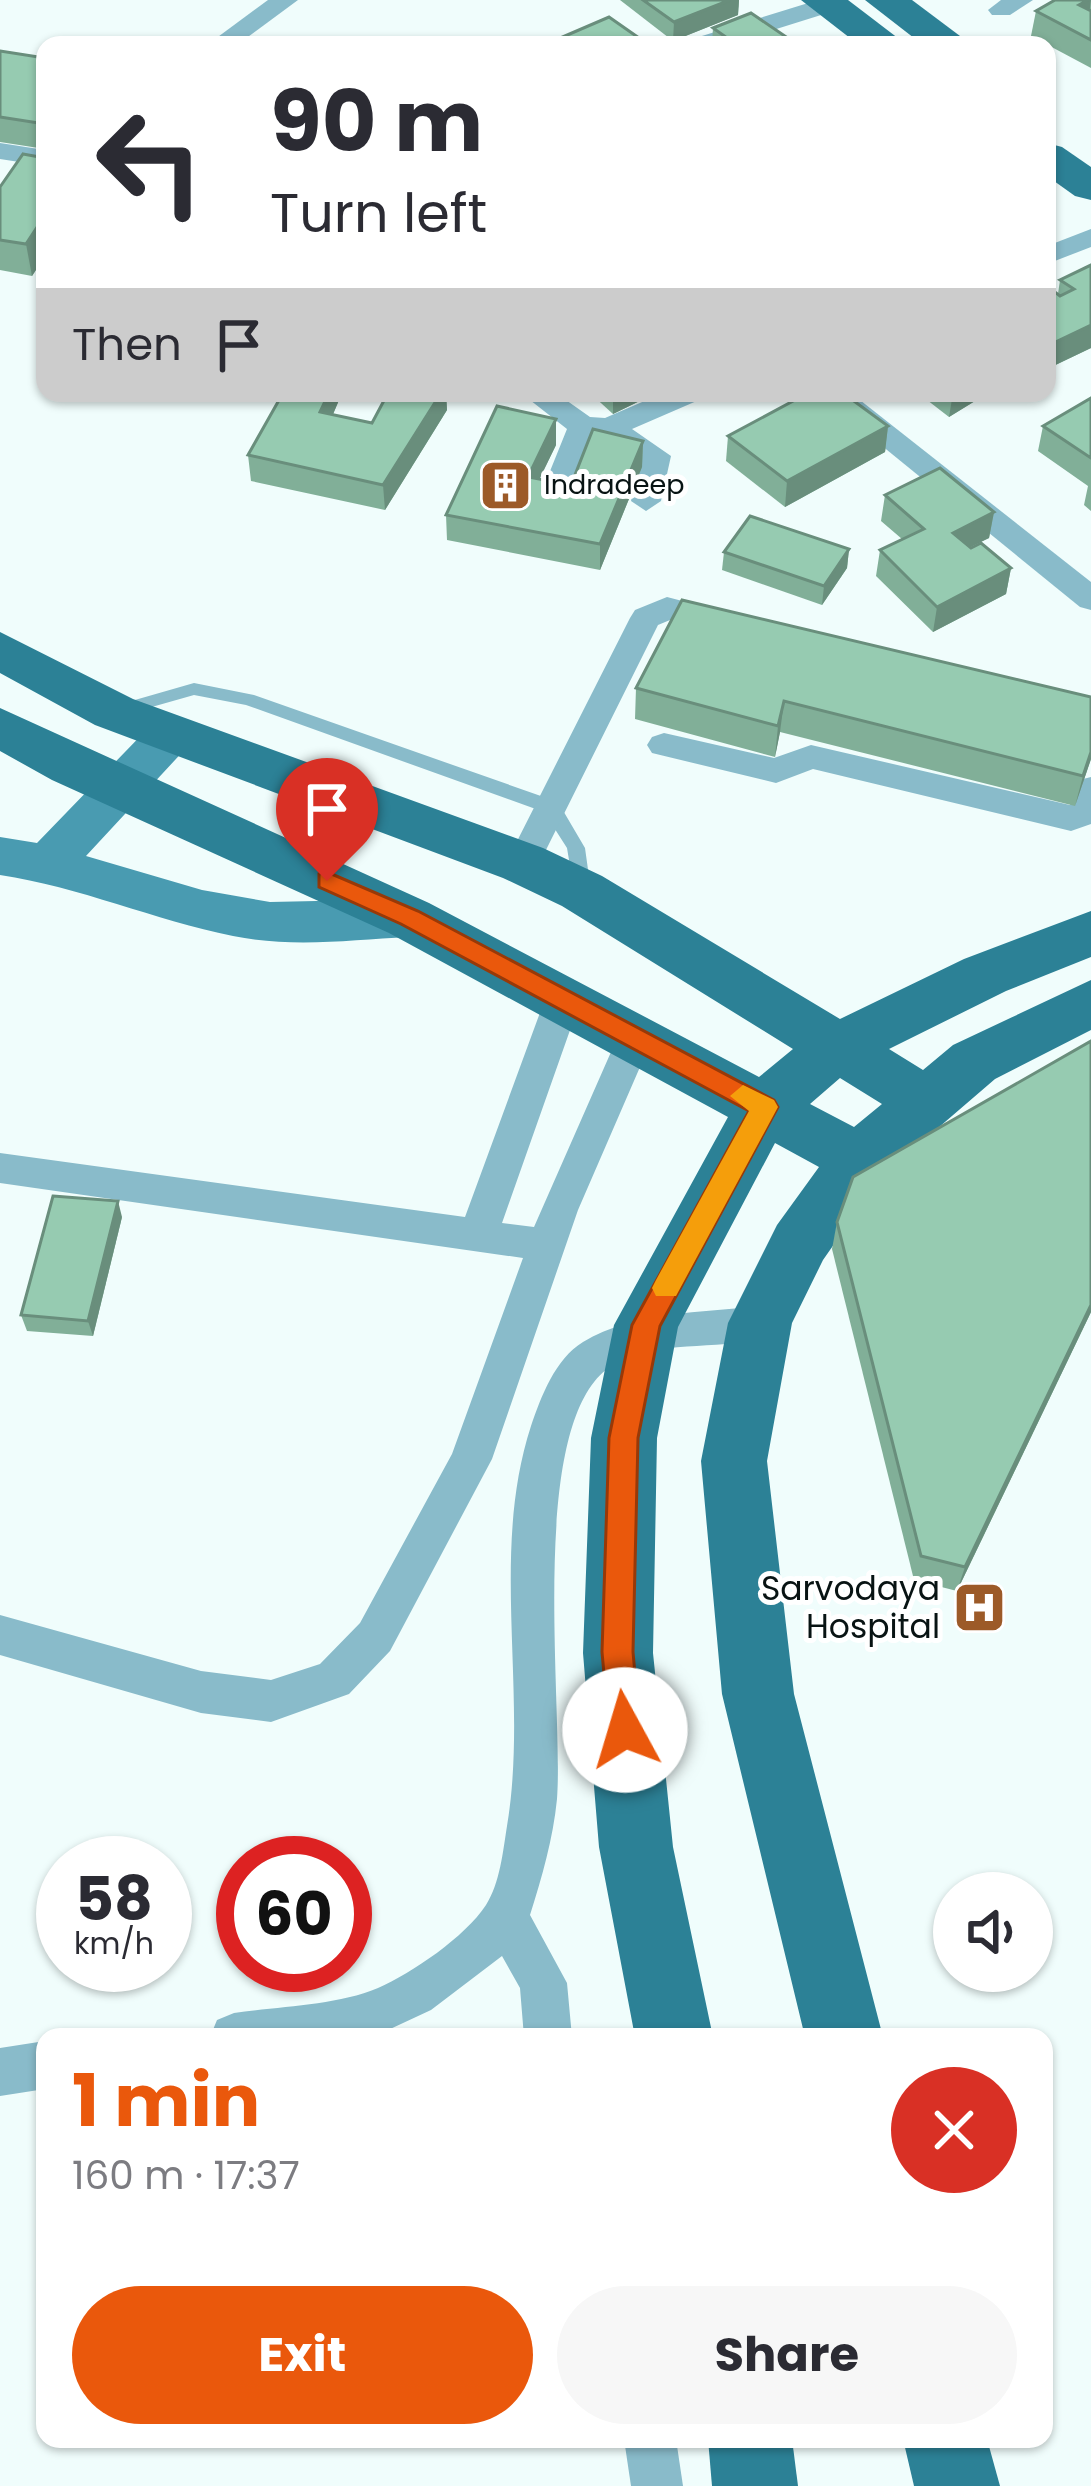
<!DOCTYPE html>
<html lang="en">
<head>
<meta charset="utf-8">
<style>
	body { margin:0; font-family:Poppins,sans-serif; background:#f7f7f7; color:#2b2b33; height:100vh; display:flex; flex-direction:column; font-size:45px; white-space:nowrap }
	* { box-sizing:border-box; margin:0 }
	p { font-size:39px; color:#7c7c81 }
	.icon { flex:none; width:66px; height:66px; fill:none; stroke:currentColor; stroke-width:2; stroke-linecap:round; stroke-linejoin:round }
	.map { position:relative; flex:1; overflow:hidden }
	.details { position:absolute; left:36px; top:2028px; width:1017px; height:420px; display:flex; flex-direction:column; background:#fff; border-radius:24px; box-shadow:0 3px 9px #0004 }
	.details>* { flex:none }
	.top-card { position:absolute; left:36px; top:36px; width:1020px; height:366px; border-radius:24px; box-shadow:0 3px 9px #0004; background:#fff; color:#2b2b33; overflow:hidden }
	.controls { position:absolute; left:933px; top:1872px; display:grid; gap:24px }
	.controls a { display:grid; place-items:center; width:120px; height:120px; border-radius:50%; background:#fff; box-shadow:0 3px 9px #0004; font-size:60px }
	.speed { position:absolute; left:36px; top:1836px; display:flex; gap:24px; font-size:60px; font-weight:700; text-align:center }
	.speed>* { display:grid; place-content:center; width:156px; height:156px; border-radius:50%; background:#fff; box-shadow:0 3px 9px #0004; line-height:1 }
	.speed small { font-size:30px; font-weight:400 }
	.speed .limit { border:18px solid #d22; background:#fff; color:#111 }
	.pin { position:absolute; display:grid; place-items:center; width:102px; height:102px; color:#fff; margin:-123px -51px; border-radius:50% 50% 50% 0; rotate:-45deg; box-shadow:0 0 12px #0007 }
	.pin .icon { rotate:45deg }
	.me { position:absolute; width:132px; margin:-66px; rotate:354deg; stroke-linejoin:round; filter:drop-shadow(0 0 9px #0008) }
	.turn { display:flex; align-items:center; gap:42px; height:252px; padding:0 36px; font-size:54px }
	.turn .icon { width:156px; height:156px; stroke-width:2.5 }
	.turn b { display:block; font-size:84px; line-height:102px }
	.then { display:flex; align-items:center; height:114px; padding:0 36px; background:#0003; gap:24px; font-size:45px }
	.round { display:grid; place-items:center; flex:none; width:126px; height:126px; border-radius:63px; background:#f7f7f7 }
	.head { display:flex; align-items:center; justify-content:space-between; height:204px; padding:0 36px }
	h1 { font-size:72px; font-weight:700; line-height:90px; color:#ea580c }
	.primary-button { display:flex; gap:24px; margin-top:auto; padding:24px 36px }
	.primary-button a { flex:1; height:138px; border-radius:72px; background:#ea580c; color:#fff; font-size:48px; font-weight:700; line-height:138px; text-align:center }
	.primary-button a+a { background:#f7f7f7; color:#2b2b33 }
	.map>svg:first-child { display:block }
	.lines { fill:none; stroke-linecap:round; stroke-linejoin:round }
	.lane { fill:#89bbca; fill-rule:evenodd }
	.street { fill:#89bbca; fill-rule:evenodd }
	.secondary { fill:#499bb1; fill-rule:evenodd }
	.primary { fill:#2c8196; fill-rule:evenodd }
	.wall { fill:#81af98 }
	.shaded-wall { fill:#698e7c }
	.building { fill:#96cbb1; stroke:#698e7c; stroke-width:3 }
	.route { fill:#ea580c; stroke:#983908; stroke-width:3 }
	.slow { fill:#f59e0b }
	.labels { text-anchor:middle; stroke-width:10; stroke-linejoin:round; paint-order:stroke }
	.far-poi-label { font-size:27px; fill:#081313; stroke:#fff; text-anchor:start }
	.poi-label { font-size:33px; fill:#081313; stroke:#fff; text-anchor:end }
</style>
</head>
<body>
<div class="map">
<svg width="1091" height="2486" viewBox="0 0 1091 2486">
	<rect width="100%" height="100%" fill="#f0fdfc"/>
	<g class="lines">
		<!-- lane -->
		<path class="lane" d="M194 683 254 695 558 802 585 848 591 891 589 896H575L567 848 544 812 246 705 194 695 120 716 111 710 114 706Z"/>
		<!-- street -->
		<g class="street">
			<path d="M268 0H298L237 45H207Z"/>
			<path d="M818 0H837L841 5 837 10 725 45H685L689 40Z"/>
			<path d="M1001 0H1033L1010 15H992L988 10Z"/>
			<path d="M0 143 45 150V166L0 159Z"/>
			<path d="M1091 229V247L1047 264V246Z"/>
			<path d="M521 393H556L590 417 605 418 663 393H704L699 400 632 429 671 456 661 501 646 511 631 501 640 460 594 436 566 503H544L540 496 567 429Z"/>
			<path d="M817 393H851L1091 582V610L1080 607Z"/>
			<path d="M667 597 740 616 745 624 740 632 729 635 670 620 658 625 535 872 523 876 511 872 506 863 630 618 635 610Z"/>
			<path d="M664 733 774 758 811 745 1070 805 1079 780 1091 777V824L1071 831 813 769 776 783 652 753 647 745 652 737Z"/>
			<path d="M563 985 576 989 581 999 502 1223 534 1227 622 1027 635 1023 648 1027 653 1037 578 1210 492 1459 390 1651 349 1694 271 1722 201 1713 0 1655V1615L201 1671 271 1680 320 1664 360 1623 452 1454 523 1258 0 1183V1153L465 1217 545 999 550 989Z"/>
			<path d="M760 1306 774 1311 780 1323 774 1335C723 1353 661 1337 613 1365 525 1417 564 1705 557 1799 553 1839 542 1877 530 1915L567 1983 572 2037H524L520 1988 502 1956 431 2010 373 2037H210L217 2020 234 2013C280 2006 335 2006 378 1988 412 1973 465 1937 486 1905 500 1883 503 1851 507 1826 529 1694 489 1555 531 1426 541 1397 555 1359 583 1342 635 1311 701 1313 760 1306Z"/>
			<path d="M45 2041V2089L0 2096V2048Z"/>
			<path d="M624 2439H676L683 2486H631Z"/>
		</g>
		<!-- secondary -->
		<path class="secondary" d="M171 717 188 722 195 734 188 746 86 856 202 890 270 902 409 899 427 904 435 918 427 932 409 937C350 940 292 948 233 936 154 920 80 887 0 875V837L37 843 154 722Z"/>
		<!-- primary -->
		<g class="primary">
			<path d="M801 0H848L907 45H859Z"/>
			<path d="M865 0H912L972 45H923Z"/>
			<path d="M1047 143 1062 147 1091 167V200L1075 196 1047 176Z"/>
			<path d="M0 632 133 699 543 848 602 876 840 1019 964 959 1091 911V957L1006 991 889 1049 923 1070 953 1045 1091 980V1030L995 1079 881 1177 823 1260 792 1323 767 1461 794 1694 883 2037H805L722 1694 701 1461 728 1323 777 1225 819 1167 775 1143 678 1327 657 1438 653 1653 673 1847 713 2037H635L599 1847 583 1653 591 1438 614 1325 728 1117 389 933 52 780 0 751V708L429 903 759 1077 793 1049 562 906 503 878 95 725 0 673ZM840 1078 882 1104 854 1127 810 1104Z"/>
			<path d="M708 2439H792L798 2486H712Z"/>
			<path d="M903 2439H987L1000 2486H914Z"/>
		</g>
	</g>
	<!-- wall -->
	<g class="wall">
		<path d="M620 0H739L738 15 673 41Z"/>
		<path d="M1091 0V68L1031 36 1036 11Z"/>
		<path d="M713 28 798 45H712Z"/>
		<path d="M0 51 45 58V149L0 142Z"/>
		<path d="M45 158V256L32 276 0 270V187Z"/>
		<path d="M1091 265V348L1047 369 1060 280Z"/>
		<path d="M342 393 333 414 372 423 388 393H446L447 410 385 510 251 481 248 455Z"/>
		<path d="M590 393H656L613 414Z"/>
		<path d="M918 393H988L949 417Z"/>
		<path d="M1091 398V511L1084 505 1088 486 1038 451 1043 426Z"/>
		<path d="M556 419V445L539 479 571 485 643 441 642 467 600 570 447 540 446 515Z"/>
		<path d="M888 426 885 452 785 507 726 461 728 436Z"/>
		<path d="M885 495 994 512 989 538 970 547 1011 568 1006 594 933 632 876 576 880 550 902 539 881 521Z"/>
		<path d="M849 549 847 568 822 605 722 570 724 552Z"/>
		<path d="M636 688 1091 697V759L1075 806 780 732 775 757 635 719Z"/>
		<path d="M1091 1041V1312L957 1591 914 1580 832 1249 837 1222Z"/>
		<path d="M122 1217 93 1336 27 1331 21 1315Z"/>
	</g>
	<!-- shaded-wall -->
	<g class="shaded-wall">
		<path d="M730 0H739L738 15 673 41 674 22Z"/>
		<path d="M1088 0H1091L1088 22 1079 5Z"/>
		<path d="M45 215V256L32 276 26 244Z"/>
		<path d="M1091 325V348L1047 369V346Z"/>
		<path d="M329 393H342L323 438 320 412Z"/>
		<path d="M441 393H446L447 410 385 510 383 485Z"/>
		<path d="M613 393H656L613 414Z"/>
		<path d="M953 393H988L949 417Z"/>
		<path d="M556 419V445L528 503V477Z"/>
		<path d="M888 426 885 452 785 507 787 481Z"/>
		<path d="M643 441 642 467 600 570V544Z"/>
		<path d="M994 512 989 538 948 558 953 533Z"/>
		<path d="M849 549 847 568 822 605 824 586Z"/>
		<path d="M1011 568 1006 594 933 632 937 607Z"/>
		<path d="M784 701 780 732 775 757 778 726Z"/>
		<path d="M1091 752V759L1075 806 1083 776Z"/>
		<path d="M118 1201 122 1217 93 1336 88 1321Z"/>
		<path d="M1091 1305V1312L957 1591 965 1567Z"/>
	</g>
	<!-- building -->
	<g class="building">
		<path d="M643 0H730L674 22Z"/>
		<path d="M1055 0H1088L1079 5 1091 11V40L1036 11Z"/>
		<path d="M751 13 798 45H737L713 28Z"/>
		<path d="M609 17 639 38 623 45H544Z"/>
		<path d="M0 51 45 58V124L0 117Z"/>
		<path d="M23 154 45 158V215L26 244 0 240V187Z"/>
		<path d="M1091 265V325L1047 346V286L1060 296 1074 289 1060 280Z"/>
		<path d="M283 393H329L320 412 372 423 388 393H441L383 485 248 455Z"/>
		<path d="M808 393H843L888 426 787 481 728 436Z"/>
		<path d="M1091 398V458L1043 426Z"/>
		<path d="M497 406 556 419 528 477 571 485 593 429 643 441 600 544 446 515Z"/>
		<path d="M940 468 994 512 953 533 971 548 981 543 1011 568 937 607 880 550 924 529 885 495Z"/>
		<path d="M750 516 849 549 824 586 724 552Z"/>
		<path d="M682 600 1091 697V752L1083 776 784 701 778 726 636 688Z"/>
		<path d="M1091 1041V1305L965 1567 921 1556 837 1222 853 1177Z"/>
		<path d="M53 1196 118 1201 88 1321 21 1315Z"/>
	</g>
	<!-- route -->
	<path class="route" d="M327 872 418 911 774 1100 778 1107 660 1326 638 1438 633 1652 640 1730 636 1741 625 1745 614 1741 609 1730 602 1652 609 1438 632 1325 749 1111 401 924 319 887V874Z"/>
	<!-- slow -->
	<path class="slow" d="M743 1085 774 1100 778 1107 676 1296H656L652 1288 656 1280 749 1111 730 1096Z"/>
	<!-- icons -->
	<defs>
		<symbol id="building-square" viewBox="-11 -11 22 22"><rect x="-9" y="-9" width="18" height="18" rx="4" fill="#9c5a28" stroke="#fff"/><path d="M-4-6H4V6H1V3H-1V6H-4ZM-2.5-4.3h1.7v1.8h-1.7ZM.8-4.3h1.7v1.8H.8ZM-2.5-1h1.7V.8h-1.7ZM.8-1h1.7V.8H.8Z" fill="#fff"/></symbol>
		<symbol id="hospital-square" viewBox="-11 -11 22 22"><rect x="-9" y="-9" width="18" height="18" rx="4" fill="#9c5a28" stroke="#fff"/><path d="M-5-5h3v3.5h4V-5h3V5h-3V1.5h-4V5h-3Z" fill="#fff"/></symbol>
	</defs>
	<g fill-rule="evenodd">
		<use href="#building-square" x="476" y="456" width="59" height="59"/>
		<use href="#hospital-square" x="950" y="1578" width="59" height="59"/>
	</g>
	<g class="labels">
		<!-- far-poi labels -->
		<g class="far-poi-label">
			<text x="544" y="494">Indradeep</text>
		</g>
		<!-- poi labels -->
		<g class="poi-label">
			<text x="940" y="1600">Sarvodaya<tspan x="940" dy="38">Hospital</tspan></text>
		</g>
	</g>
</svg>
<div class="controls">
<a><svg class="icon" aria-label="sound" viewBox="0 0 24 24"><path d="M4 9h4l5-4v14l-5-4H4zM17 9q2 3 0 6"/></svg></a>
</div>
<div class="speed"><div>58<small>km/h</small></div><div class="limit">60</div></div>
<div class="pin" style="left:327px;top:881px;background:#d93025"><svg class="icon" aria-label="arrive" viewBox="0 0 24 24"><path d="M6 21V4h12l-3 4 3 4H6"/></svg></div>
<svg class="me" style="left:625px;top:1730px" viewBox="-20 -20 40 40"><circle r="19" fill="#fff"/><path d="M0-13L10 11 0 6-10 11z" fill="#ea580c"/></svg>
<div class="top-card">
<div class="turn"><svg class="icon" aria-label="left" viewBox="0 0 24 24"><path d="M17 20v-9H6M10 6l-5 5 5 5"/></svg><div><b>90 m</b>Turn left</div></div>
<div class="then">Then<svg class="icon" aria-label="arrive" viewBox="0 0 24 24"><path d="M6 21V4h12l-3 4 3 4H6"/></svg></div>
</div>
<section class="details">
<div class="head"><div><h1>1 min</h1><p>160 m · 17:37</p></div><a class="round" style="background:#d93025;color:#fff"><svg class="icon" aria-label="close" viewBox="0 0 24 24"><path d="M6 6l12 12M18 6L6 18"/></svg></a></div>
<div class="primary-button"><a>Exit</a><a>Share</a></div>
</section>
</div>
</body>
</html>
